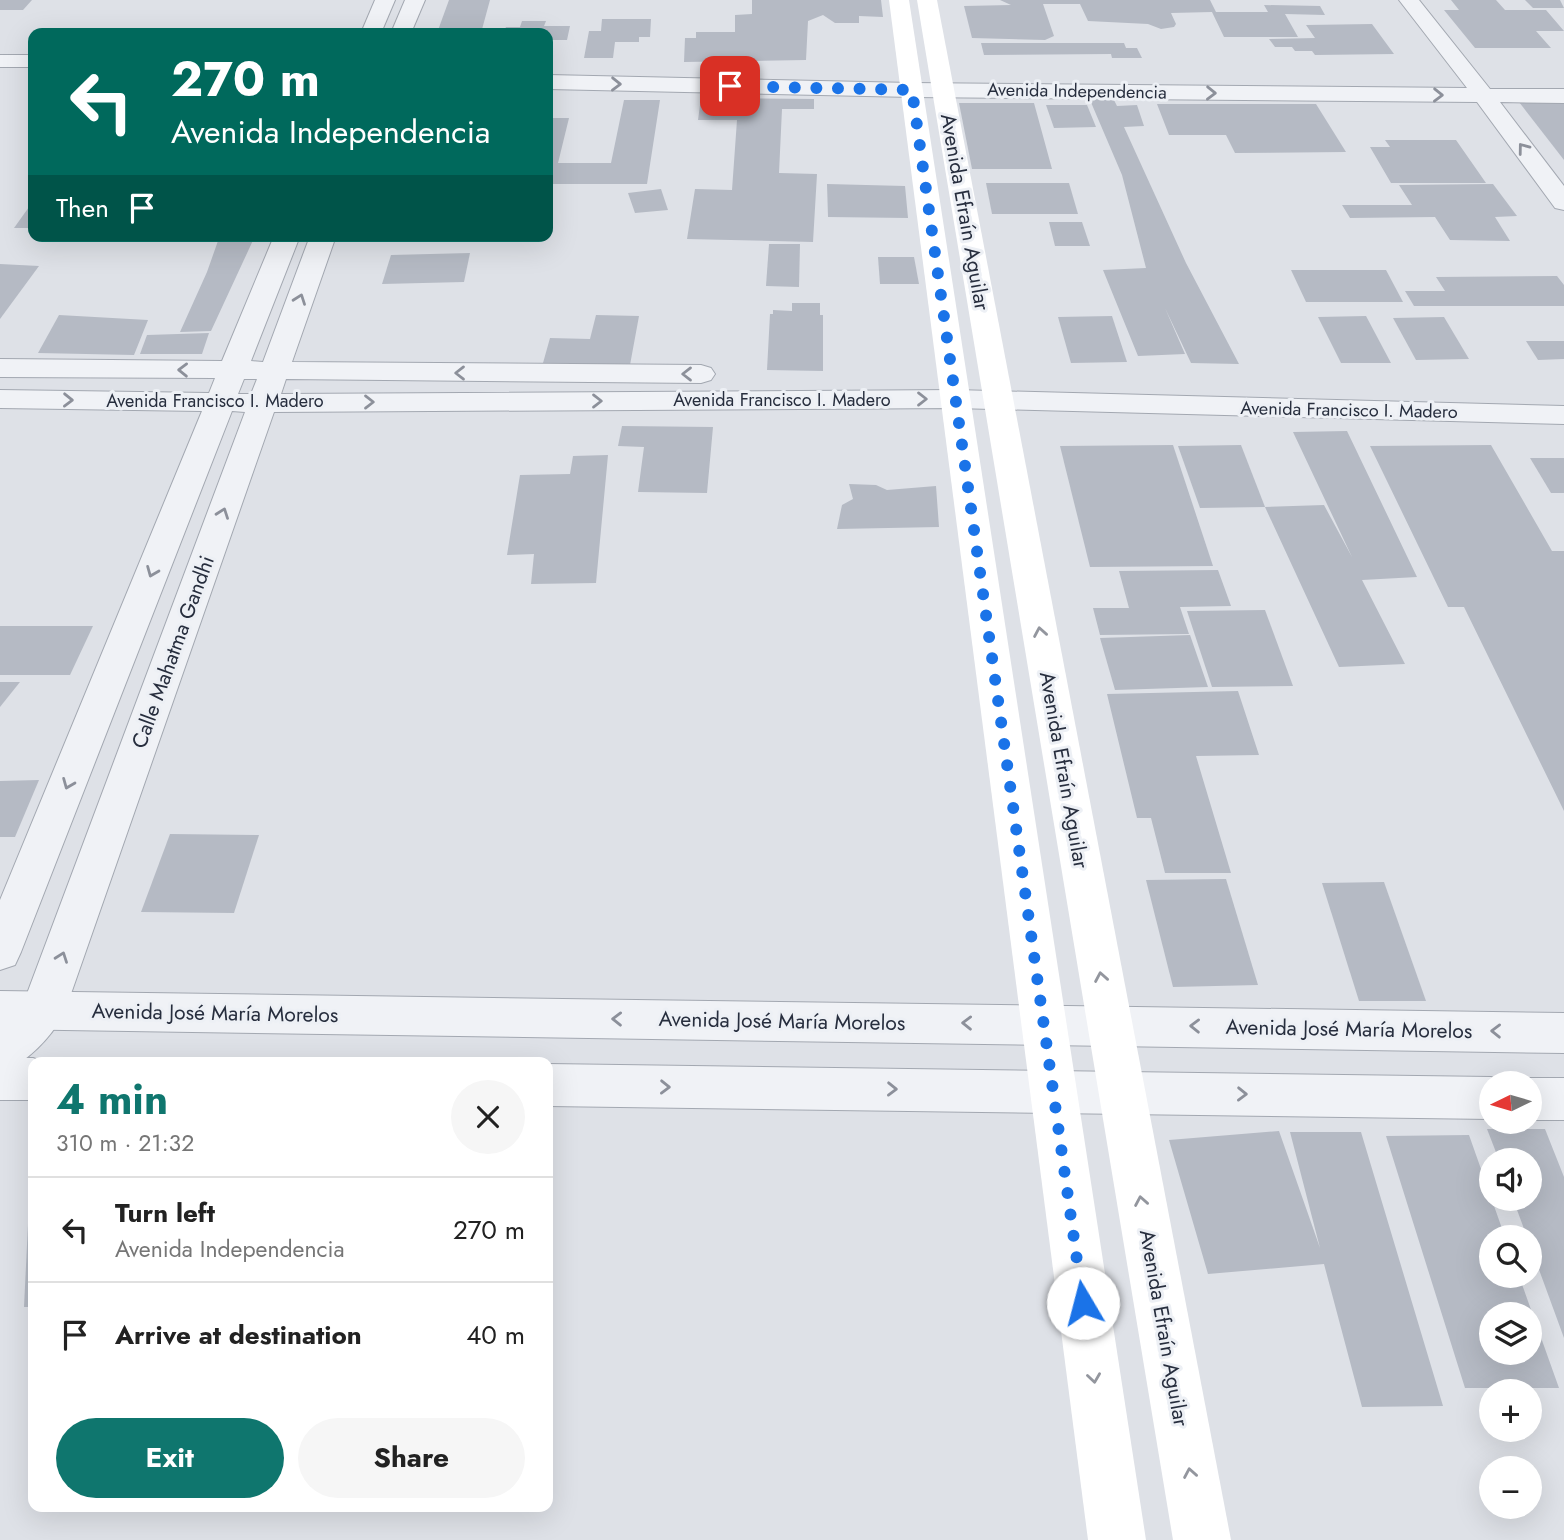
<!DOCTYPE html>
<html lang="en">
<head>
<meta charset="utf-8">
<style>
	body { margin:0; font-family:Jost,sans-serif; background:#f6f6f6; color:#222; height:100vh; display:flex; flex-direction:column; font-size:26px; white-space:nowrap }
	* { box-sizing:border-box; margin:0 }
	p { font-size:23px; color:#767676 }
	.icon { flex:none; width:38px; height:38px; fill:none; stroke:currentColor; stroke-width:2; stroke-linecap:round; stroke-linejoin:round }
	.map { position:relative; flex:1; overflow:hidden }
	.sheet { position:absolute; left:28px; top:1057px; width:525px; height:455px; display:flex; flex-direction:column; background:#fff; border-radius:14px; box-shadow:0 7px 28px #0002 }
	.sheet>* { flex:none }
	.hud { position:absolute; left:28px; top:28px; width:525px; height:214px; border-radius:14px; box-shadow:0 7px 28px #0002; background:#00695c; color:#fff; overflow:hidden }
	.needle { width:46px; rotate:265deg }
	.buttons { position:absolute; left:1479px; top:1071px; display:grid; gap:14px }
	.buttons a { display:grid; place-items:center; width:63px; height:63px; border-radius:50%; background:#fff; box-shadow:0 7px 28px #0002; font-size:35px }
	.pin { position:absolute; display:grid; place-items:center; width:60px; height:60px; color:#fff; margin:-30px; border-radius:14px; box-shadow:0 4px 10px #0006 }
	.me { position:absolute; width:77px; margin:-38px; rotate:352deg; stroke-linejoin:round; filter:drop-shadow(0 0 5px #0008) }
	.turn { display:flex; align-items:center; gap:24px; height:147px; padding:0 28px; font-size:32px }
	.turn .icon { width:91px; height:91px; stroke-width:2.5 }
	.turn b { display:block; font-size:49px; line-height:60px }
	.then { display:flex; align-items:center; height:66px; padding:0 28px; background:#0003; gap:14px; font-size:26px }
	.round { display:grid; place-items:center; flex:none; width:74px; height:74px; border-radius:37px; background:#f6f6f6 }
	.headline { display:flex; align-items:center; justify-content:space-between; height:119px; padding:0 28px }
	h1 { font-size:42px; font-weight:700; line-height:52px; color:#0f766e }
	.primary-button { display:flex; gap:14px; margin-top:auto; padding:14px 28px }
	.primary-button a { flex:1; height:80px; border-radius:42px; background:#0f766e; color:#fff; font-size:28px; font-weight:700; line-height:80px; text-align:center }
	.primary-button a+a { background:#f6f6f6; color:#222 }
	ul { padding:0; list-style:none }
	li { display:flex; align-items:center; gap:21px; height:105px; padding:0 28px; border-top:2px solid #e0e0e0 }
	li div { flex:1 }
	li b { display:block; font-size:26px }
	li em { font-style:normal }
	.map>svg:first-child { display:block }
	.building { fill:#b5bac4; fill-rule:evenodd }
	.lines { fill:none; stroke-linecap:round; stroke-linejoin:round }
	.minor-casing { stroke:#a3a8b1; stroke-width:2 }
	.tertiary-casing { stroke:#a3a8b1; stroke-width:2 }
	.minor { fill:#f0f2f6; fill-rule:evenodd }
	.tertiary { fill:#f0f2f6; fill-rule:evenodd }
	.secondary { fill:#fff; fill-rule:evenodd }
	.oneway { stroke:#8c909a }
	.oneway2 { stroke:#93969e }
	.route { stroke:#1a73e8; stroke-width:12; stroke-dasharray:0 21.6 }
	.labels { text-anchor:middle; stroke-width:6; stroke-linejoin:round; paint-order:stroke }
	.far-street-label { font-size:18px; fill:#272e3e; stroke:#edf0f5 }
	.street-label { font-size:21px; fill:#272e3e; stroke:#edf0f5 }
</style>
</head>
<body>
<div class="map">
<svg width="1564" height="1540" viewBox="0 0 1564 1540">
	<rect width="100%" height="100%" fill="#dee1e7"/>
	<!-- building -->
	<g class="building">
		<path d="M0 0H32L23 10H0Z"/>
		<path d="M449 0H490L481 33H437Z"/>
		<path d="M752 0H881L883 17 859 16V23H835L823 15 808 21 806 60 684 62 685 38H696V32H735V15L752 14Z"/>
		<path d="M1000 0H1210L1216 12H1268L1264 5 1320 6 1325 15 1285 14 1298 37H1224L1212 12 1171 13 1176 24 1174 27 1161 29 1148 24 1088 21 1080 4H1043L1054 36 1045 40 972 38 964 6 1011 5Z"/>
		<path d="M1451 0H1496L1505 10H1546L1564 31H1536L1551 48H1475L1444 10H1459Z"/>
		<path d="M1525 0H1560L1564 8H1533Z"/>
		<path d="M602 19H651L650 37H639V42H615L613 58H584L589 31H601Z"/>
		<path d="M522 21H546L544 26H570L567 40H548V33H503L506 27H520Z"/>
		<path d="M1372 24 1394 54 1315 55 1312 51H1295L1292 47H1275L1269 39 1315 38 1306 25Z"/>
		<path d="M981 43H1124L1126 48H1137L1142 58H1112L1111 54 984 55Z"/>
		<path d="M701 98 814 99V109H782L779 173 817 174 813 242 687 239 695 189 732 190 737 120H698Z"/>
		<path d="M624 100H660L647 184H548V118H569L558 163H611Z"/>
		<path d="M1090 100H1114L1117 106 1137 105 1144 126 1124 127 1186 263 1239 364 1191 363 1165 308 1185 354 1138 356 1103 270 1146 268 1122 175Z"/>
		<path d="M1519 102H1564V160Z"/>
		<path d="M959 103H1034L1052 169H972Z"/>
		<path d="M1157 104H1316L1346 152 1235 153 1226 135H1169Z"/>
		<path d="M1046 105H1087L1096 127 1054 128Z"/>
		<path d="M1385 140H1456L1486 183H1391L1370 147H1390Z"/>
		<path d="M986 183H1069L1078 214H992Z"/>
		<path d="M827 184 905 186 908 218 828 217Z"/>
		<path d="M1493 184 1517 216 1495 217 1510 241 1450 240 1435 217 1350 218 1342 205H1412L1399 185Z"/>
		<path d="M661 189 668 210 635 213 628 193Z"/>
		<path d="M29 207H33V228H14Z"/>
		<path d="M1049 222H1082L1090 246H1055Z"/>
		<path d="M217 236H255L211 331 180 332 207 272 219 238Z"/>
		<path d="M769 244H800L799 287 766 286Z"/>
		<path d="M470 253 464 282 382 284 391 255Z"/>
		<path d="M878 257H914L919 284H880Z"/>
		<path d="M0 264 39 266 0 319Z"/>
		<path d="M1291 270H1386L1403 302H1306Z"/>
		<path d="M1557 276 1564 285V306H1414L1405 291H1445L1436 277Z"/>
		<path d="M792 303H820V315H823V371L767 370 770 314H773V310L792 311Z"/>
		<path d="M59 315 148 320 134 355 38 353Z"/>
		<path d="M596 315 639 316 630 365 543 363 550 338 590 339Z"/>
		<path d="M1112 316 1127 362 1071 363 1058 317Z"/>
		<path d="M1366 316 1391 363H1341L1318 317Z"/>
		<path d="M1444 317 1469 359 1416 360 1393 318Z"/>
		<path d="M209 333 202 354H140L147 335Z"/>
		<path d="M1526 341H1564V359L1538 360Z"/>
		<path d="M622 426 713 427 707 493 638 492 644 447 618 446Z"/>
		<path d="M1347 431 1417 577 1362 580 1405 664 1339 667 1265 507 1324 505 1352 557 1293 432Z"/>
		<path d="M1173 445 1213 566 1090 567 1060 446Z"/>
		<path d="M1241 445 1265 507 1200 508 1178 446Z"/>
		<path d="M1491 445 1552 551H1564V811L1464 607H1448L1370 446Z"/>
		<path d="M608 455 596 583 531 584 534 554 507 555 520 475 570 474 573 456Z"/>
		<path d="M1530 458H1564V493H1551Z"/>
		<path d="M849 484 876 485 887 490 936 486 939 527 837 529 842 505 853 499Z"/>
		<path d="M1218 570 1231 606 1180 607 1189 634 1100 635 1093 608H1129L1119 571Z"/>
		<path d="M1265 610 1293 686 1212 687 1187 611Z"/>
		<path d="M0 626H93L70 675H0Z"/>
		<path d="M1190 635 1208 687 1115 690 1100 638Z"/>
		<path d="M0 682H20L0 707Z"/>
		<path d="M1238 691 1259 755 1196 756 1231 873H1165L1151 818H1137L1107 694Z"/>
		<path d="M39 780 15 837H0V781Z"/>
		<path d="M170 834 259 835 234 913 141 912Z"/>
		<path d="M1226 879 1258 985 1173 987 1146 880Z"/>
		<path d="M1384 882 1426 1001H1359L1322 883Z"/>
		<path d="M1487 1129H1545L1564 1177V1338L1530 1245V1237H1527L1513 1199H1530V1160H1499Z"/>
		<path d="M1279 1131 1320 1248 1290 1132H1361L1443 1406 1362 1407 1324 1264 1208 1274 1169 1140Z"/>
		<path d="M1469 1135 1505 1237H1491V1276H1519L1559 1388H1465L1386 1136ZM1491 1314H1530V1353H1491Z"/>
		<path d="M33 1174V1307H24L30 1183Z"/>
	</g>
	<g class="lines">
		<defs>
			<g id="minor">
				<path d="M375 0H395L381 33H361Z"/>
				<path d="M405 0H425L411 33H391Z"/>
				<path d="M1399 0H1419L1490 89H1564V103L1500 102 1564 186V210L1555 208 1477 102 912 97 548 89V75L912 83 1467 88Z"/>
				<rect x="0" y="55" width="33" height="12"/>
				<path d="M274 236H300L251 361 263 362 310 236H336L292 362 701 365 711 368 715 374 711 380 701 383 286 379 281 394 956 390 1564 406V424L956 408 274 412 65 1011C53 1036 26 1064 0 1073V1023L25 999 245 412 232 411 21 952 15 965 0 970V900L202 411 0 408V390L209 393 215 378 0 377V359L222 361ZM244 379H257L251 394H238Z"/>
			</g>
			<g id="tertiary">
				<path d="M0 991 1564 1013V1053L0 1029Z"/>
				<path d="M0 1058H33L44 1062H33V1100H0Z"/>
				<path d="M548 1064 1491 1077 1507 1083H1491V1119L548 1106Z"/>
				<path d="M1530 1078H1564V1120H1530V1083H1516Z"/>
			</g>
		</defs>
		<!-- minor casing -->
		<use href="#minor" class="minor-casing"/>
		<!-- tertiary casing -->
		<use href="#tertiary" class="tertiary-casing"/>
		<!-- minor -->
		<use href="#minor" class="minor"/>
		<!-- tertiary -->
		<use href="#tertiary" class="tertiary"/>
		<!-- secondary -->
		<g class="secondary">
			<path d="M889 0H909L1146 1540H1088Z"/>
			<path d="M917 0H937L1231 1540H1173Z"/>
		</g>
	</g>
	<!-- one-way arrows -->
	<defs><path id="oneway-chevron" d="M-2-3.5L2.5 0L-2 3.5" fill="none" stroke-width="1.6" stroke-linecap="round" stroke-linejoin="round" transform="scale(1.75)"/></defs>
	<g class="oneway">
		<use href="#oneway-chevron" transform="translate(616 84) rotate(1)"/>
		<use href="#oneway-chevron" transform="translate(1211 93) rotate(1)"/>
		<use href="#oneway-chevron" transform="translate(1438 95) rotate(1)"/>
		<use href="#oneway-chevron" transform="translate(1523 148) rotate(-127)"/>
		<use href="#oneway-chevron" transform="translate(300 299) rotate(-70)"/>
		<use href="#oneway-chevron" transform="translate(183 370) rotate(-179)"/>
		<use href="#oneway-chevron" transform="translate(460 373) rotate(-180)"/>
		<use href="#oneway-chevron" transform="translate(687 374) rotate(-180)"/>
		<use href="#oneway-chevron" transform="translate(922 399)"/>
		<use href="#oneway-chevron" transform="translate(68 400) rotate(1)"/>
		<use href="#oneway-chevron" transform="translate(597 401)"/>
		<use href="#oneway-chevron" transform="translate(369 402)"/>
		<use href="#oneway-chevron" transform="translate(223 513) rotate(-70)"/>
		<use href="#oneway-chevron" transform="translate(152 572) rotate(112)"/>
		<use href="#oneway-chevron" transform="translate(68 784) rotate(112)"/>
		<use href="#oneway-chevron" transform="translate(62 957) rotate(-70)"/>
		<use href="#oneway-chevron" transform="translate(617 1019) rotate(-179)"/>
		<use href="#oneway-chevron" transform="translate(967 1023) rotate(-179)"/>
		<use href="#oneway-chevron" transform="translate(1195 1026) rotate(-179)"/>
		<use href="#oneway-chevron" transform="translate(1496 1031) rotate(-179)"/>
		<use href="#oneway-chevron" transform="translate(665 1087) rotate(1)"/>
		<use href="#oneway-chevron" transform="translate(892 1089) rotate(1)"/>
		<use href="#oneway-chevron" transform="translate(1242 1094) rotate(1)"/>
	</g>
	<g class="oneway2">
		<use href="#oneway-chevron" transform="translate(1040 632) rotate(-100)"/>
		<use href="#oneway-chevron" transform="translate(1101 977) rotate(-100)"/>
		<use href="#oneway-chevron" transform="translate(1141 1201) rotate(-100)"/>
		<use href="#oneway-chevron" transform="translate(1094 1378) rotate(82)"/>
		<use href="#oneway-chevron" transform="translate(1190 1473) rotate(-100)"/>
	</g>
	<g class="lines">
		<!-- route -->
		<path class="route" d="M730 86 912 90 1083 1303"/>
	</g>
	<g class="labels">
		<!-- far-street labels -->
		<g class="far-street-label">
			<text transform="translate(1077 91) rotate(1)" y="6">Avenida Independencia</text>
			<text x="782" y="406">Avenida Francisco I. Madero</text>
			<text x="215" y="407">Avenida Francisco I. Madero</text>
			<text transform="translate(1349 410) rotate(1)" y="6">Avenida Francisco I. Madero</text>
		</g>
		<!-- street labels -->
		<g class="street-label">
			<text transform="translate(965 212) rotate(80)" y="7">Avenida Efraín Aguilar</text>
			<text transform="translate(173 652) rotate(-70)" y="7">Calle Mahatma Gandhi</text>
			<text transform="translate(1064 770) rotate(80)" y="7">Avenida Efraín Aguilar</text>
			<text transform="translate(215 1013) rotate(1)" y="7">Avenida José María Morelos</text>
			<text transform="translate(782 1021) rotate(1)" y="7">Avenida José María Morelos</text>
			<text transform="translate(1349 1029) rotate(1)" y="7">Avenida José María Morelos</text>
			<text transform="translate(1164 1328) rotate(80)" y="7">Avenida Efraín Aguilar</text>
		</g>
	</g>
</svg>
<div class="buttons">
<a><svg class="needle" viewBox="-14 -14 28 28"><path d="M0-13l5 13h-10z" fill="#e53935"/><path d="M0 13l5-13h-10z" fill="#767676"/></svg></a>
<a><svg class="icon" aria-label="sound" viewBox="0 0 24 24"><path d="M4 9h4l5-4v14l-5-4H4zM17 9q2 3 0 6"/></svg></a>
<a><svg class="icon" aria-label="search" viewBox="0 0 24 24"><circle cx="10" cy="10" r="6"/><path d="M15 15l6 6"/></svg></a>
<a><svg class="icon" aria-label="layers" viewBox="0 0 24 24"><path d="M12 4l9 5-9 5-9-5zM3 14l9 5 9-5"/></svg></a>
<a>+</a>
<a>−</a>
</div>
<div class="pin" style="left:730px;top:86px;background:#d93025"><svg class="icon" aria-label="arrive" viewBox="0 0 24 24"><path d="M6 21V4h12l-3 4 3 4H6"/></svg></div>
<svg class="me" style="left:1083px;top:1303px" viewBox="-20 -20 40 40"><circle r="19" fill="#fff"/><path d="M0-13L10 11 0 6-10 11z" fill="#1a73e8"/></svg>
<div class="hud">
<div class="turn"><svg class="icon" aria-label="left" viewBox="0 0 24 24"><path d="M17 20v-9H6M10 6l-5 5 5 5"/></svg><div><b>270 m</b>Avenida Independencia</div></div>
<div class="then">Then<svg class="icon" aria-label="arrive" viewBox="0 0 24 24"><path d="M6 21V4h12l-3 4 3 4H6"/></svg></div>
</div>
<section class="sheet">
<div class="headline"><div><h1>4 min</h1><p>310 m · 21:32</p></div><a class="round"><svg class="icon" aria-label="close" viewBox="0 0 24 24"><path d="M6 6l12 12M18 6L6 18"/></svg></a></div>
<ul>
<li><svg class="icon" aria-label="left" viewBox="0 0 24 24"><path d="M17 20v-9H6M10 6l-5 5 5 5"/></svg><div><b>Turn left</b><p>Avenida Independencia</p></div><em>270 m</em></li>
<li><svg class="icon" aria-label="arrive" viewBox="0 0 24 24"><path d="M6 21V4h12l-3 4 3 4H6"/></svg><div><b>Arrive at destination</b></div><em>40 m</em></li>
</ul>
<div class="primary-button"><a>Exit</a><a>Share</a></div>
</section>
</div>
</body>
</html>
